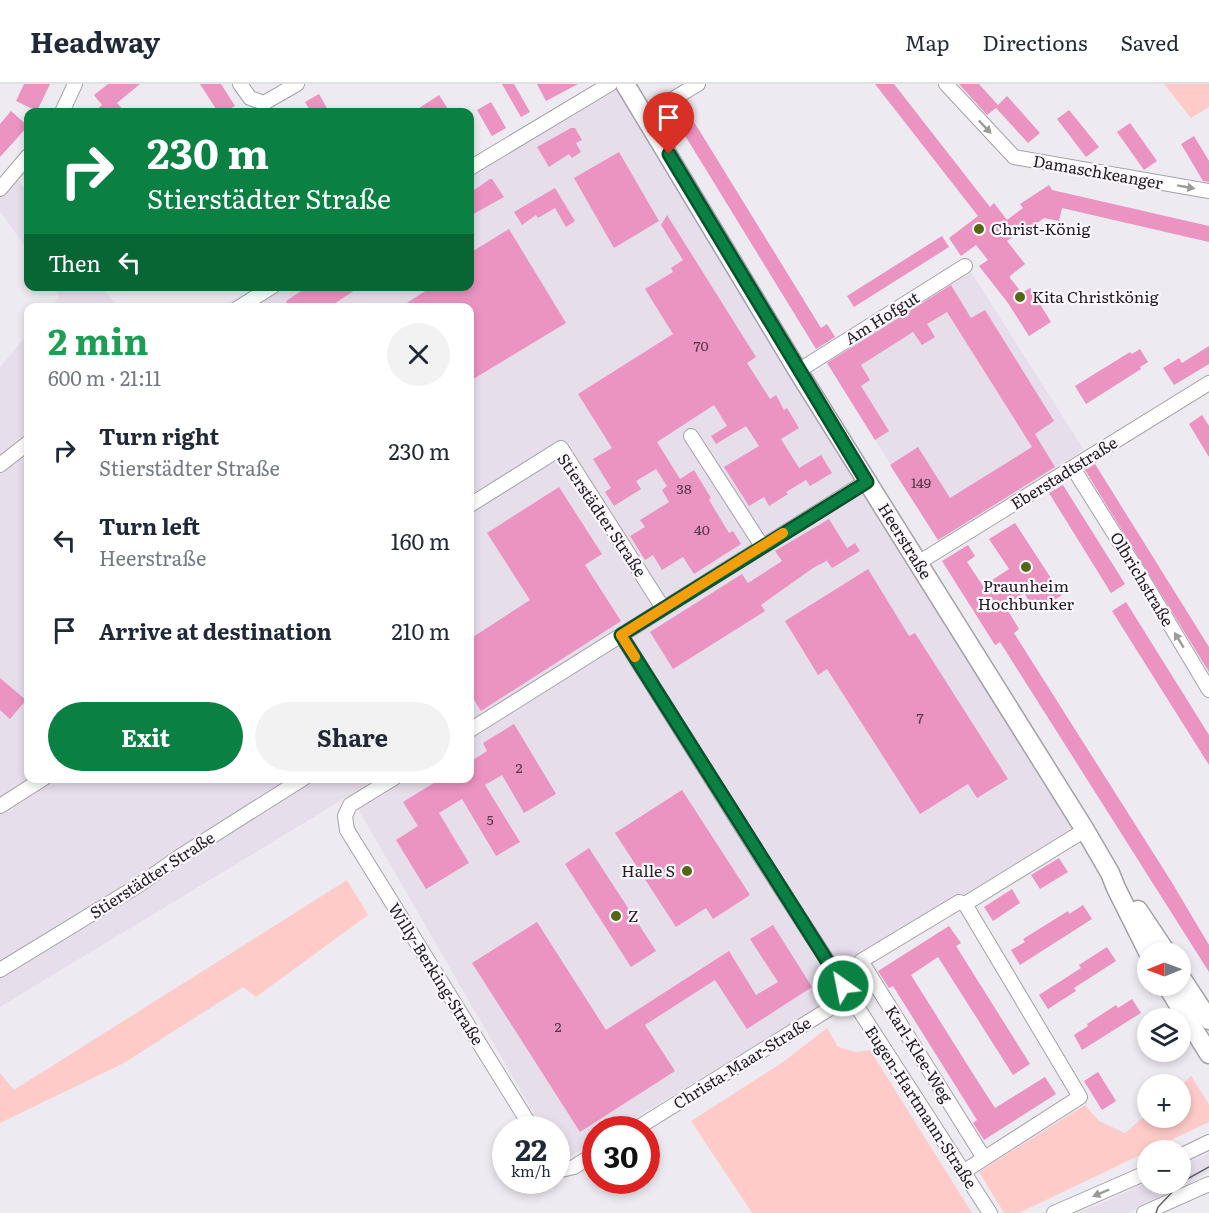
<!DOCTYPE html>
<html lang="en">
<head>
<meta charset="utf-8">
<style>
	body { margin:0; font-family:Literata,serif; background:#f2f2f3; color:#1f2937; height:100vh; display:flex; flex-direction:column; font-size:22px; white-space:nowrap }
	* { box-sizing:border-box; margin:0 }
	p { font-size:20px; color:#747a83 }
	.icon { flex:none; width:33px; height:33px; fill:none; stroke:currentColor; stroke-width:2; stroke-linecap:round; stroke-linejoin:round }
	.map { position:relative; flex:1; overflow:hidden }
	.sheet { position:absolute; left:24px; top:219px; width:450px; height:480px; display:flex; flex-direction:column; background:#fff; border-radius:12px; box-shadow:0 3px 9px #0003 }
	.sheet>* { flex:none }
	.hud { position:absolute; left:24px; top:24px; width:450px; height:183px; border-radius:12px; box-shadow:0 3px 9px #0003; background:#0b8043; color:#fff; overflow:hidden }
	.needle { width:39px; rotate:269deg }
	.buttons { position:absolute; left:1137px; top:858px; display:grid; gap:12px }
	.buttons a { display:grid; place-items:center; width:54px; height:54px; border-radius:50%; background:#fff; box-shadow:0 3px 9px #0003; font-size:30px }
	.speed { position:absolute; left:492px; top:1032px; display:flex; gap:12px; font-size:30px; font-weight:700; text-align:center }
	.speed>* { display:grid; place-content:center; width:78px; height:78px; border-radius:50%; background:#fff; box-shadow:0 3px 9px #0003; line-height:1 }
	.speed small { font-size:15px; font-weight:400 }
	.speed .limit { border:9px solid #d22; background:#fff; color:#111 }
	.pin { position:absolute; display:grid; place-items:center; width:51px; height:51px; color:#fff; margin:-62px -26px; border-radius:50% 50% 50% 0; rotate:-45deg; box-shadow:0 0 6px #0007 }
	.pin .icon { rotate:45deg }
	.me { position:absolute; width:66px; margin:-33px; rotate:327deg; stroke-linejoin:round; filter:drop-shadow(0 0 4px #0008) }
	.turn { display:flex; align-items:center; gap:21px; height:126px; padding:0 24px; font-size:27px }
	.turn .icon { width:78px; height:78px; stroke-width:2.5 }
	.turn b { display:block; font-size:42px; line-height:51px }
	.then { display:flex; align-items:center; height:57px; padding:0 24px; background:#0003; gap:12px; font-size:22px }
	.round { display:grid; place-items:center; flex:none; width:63px; height:63px; border-radius:32px; background:#f2f2f3 }
	.head { display:flex; align-items:center; justify-content:space-between; height:102px; padding:0 24px }
	h1 { font-size:36px; font-weight:700; line-height:45px; color:#1e9e55 }
	.action { display:flex; gap:12px; margin-top:auto; padding:12px 24px }
	.action a { flex:1; height:69px; border-radius:36px; background:#0b8043; color:#fff; font-size:24px; font-weight:700; line-height:69px; text-align:center }
	.action a+a { background:#f2f2f3; color:#1f2937 }
	ul { padding:0; list-style:none }
	li { display:flex; align-items:center; gap:18px; height:90px; padding:0 24px }
	li div { flex:1 }
	li b { display:block; font-size:22px }
	li em { font-style:normal }
	header { display:flex; align-items:center; gap:36px; box-sizing:border-box; height:84px; padding:0 30px; background:#fff; border-bottom:2px solid #e0e1e3 }
	header strong { font-size:28px }
	nav { display:flex; gap:33px; margin-inline-start:auto; font-size:21px }
	.map>svg:first-child { display:block }
	.built { fill:#e7deec }
	.green { fill:#fecbc9 }
	.building { fill:#eb93c1 }
	.lines { fill:none; stroke-linecap:round; stroke-linejoin:round }
	.minor-casing { stroke:#a5a0a7; stroke-width:16 }
	.secondary-casing { stroke:#a5a0a7; stroke-width:21 }
	.minor { stroke:#fff; stroke-width:14 }
	.secondary { stroke:#fff; stroke-width:18 }
	.tram { stroke:#656367; stroke-width:1.5 }
	.oneway { fill:#9a999b }
	.route-casing { stroke:#07532c; stroke-width:15 }
	.route { stroke:#0b8043; stroke-width:10 }
	.slow { stroke:#f59e0b; stroke-width:10 }
	.poi-dot { fill:#546712; stroke:#fcf7fe; stroke-width:2 }
	.labels { text-anchor:middle; stroke-width:4.5; stroke-linejoin:round; paint-order:stroke }
	.number-label { font-size:14px; fill:#523a48 }
	.street-label { font-size:16px; fill:#1f1d20; stroke:#fcf7fe }
	.poi-label { font-size:16px; fill:#1f1d20; stroke:#fcf7fe; text-anchor:start }
</style>
</head>
<body>
<header>
<strong>Headway</strong>
<nav><a>Map</a><a>Directions</a><a>Saved</a></nav>
</header>
<div class="map">
<svg width="1209" height="1129" viewBox="0 0 1209 1129">
	<rect width="100%" height="100%" fill="#eeeaf1"/>
	<!-- built -->
	<g class="built">
		<path d="M627 0 1088 744 858 884 842 911 616 1045 596 1046 595 1057 561 1078 557 1069 556 1046 543 1045 350 711 0 923V283L28 250V694H470V224L220 223 258 203 470 202V87Z"/>
		<path d="M15 92 28 109V167L0 127V107Z"/>
		<path d="M971 188 1084 366 938 457 827 278Z"/>
		<path d="M53 203H102L118 223H51L60 212Z"/>
		<path d="M1209 1069V1088L1178 1106 1128 1129H1075L1098 1121 1147 1098 1180 1100 1181 1082Z"/>
	</g>
	<!-- green -->
	<g class="green">
		<path d="M1164 0H1209V23L1191 34Z"/>
		<path d="M347 796 368 831 256 913 243 903 124 979 0 1039V989L14 1006Z"/>
		<path d="M827 944 838 963 856 968 870 966 972 1129H752L691 1037 783 978Z"/>
		<path d="M1191 992 1209 1020V1038L1019 1129H1004L979 1088 1085 1021 1099 1037 1125 1049 1147 1030 1148 1034H1180L1181 1002Z"/>
	</g>
	<!-- building -->
	<g class="building">
		<path d="M24 0H50L37 27 16 17Z"/>
		<path d="M108 0H140L117 19 125 28H93L102 21 94 11Z"/>
		<path d="M200 0H221L235 22 224 28H218Z"/>
		<path d="M502 0H514L530 28 521 33Z"/>
		<path d="M537 0H578L546 17Z"/>
		<path d="M875 0H894L990 123 994 119 1007 136 1023 124 1020 120 1049 101 1052 106 1209 142V158L1062 124 1059 137 1044 134 1026 147 1024 144 1007 157 1025 180 1010 192V194L1022 209 1030 204 1051 238 1029 252 1008 219 979 182 988 176 976 161 961 172 949 154 978 132Z"/>
		<path d="M959 0H979L998 21 1007 12 1040 49 1028 59 996 24 987 31Z"/>
		<path d="M319 10 323 17 329 28H311L305 18Z"/>
		<path d="M439 11 450 28H413Z"/>
		<path d="M491 18 506 44 492 52 477 26Z"/>
		<path d="M683 20 821 244 827 240 835 253 816 265 670 27Z"/>
		<path d="M1069 26 1099 63 1086 73 1057 35Z"/>
		<path d="M11 27 28 42 0 73V40Z"/>
		<path d="M1130 39 1157 77 1144 86 1117 48Z"/>
		<path d="M571 44H575L582 56 576 59 581 68 572 74 569 70 549 83 537 63Z"/>
		<path d="M1194 52 1209 77V98L1203 97 1181 60Z"/>
		<path d="M619 68 659 137 614 164 574 94Z"/>
		<path d="M490 95H492L504 113 470 132V109Z"/>
		<path d="M555 104 575 137 566 143 555 124 538 134 536 131 522 141 514 128Z"/>
		<path d="M667 131 756 273 747 279 770 315 776 311 784 326 787 324 799 344 781 355 799 384 821 371 832 389 810 402 806 396 786 408 788 410 769 422 764 413 749 422 724 383 759 362 746 342 716 360 711 352 727 342 714 321 657 358 680 395 694 386 711 414 709 416 729 449 733 447 741 460 694 490 683 473 662 486 653 471 645 476 630 452 645 443 640 436 669 418 662 406 667 402 656 385 636 397 641 405 614 422 605 408 611 404 593 375 612 364 578 310 673 250 645 205 673 188 671 184 683 176 661 141Z"/>
		<path d="M509 145 566 239 470 297V224H399L433 202H470V169Z"/>
		<path d="M942 152 949 163 854 223 847 212Z"/>
		<path d="M951 201 971 234 985 226 1054 337 1035 350 1055 383 938 456 890 381 918 363 950 414 1032 363 947 228 927 240 935 253 922 261 913 248 861 281 870 296 861 302 889 347 875 356 827 279Z"/>
		<path d="M309 202H361L328 224H290L286 217Z"/>
		<path d="M1209 262V280L1174 301 1163 284 1179 274 1182 279Z"/>
		<path d="M1140 265 1148 278 1140 283 1141 285 1086 320 1075 302 1130 268 1132 270Z"/>
		<path d="M1202 331 1209 342V373L1189 340Z"/>
		<path d="M1095 380 1209 563V588L1085 386Z"/>
		<path d="M1063 401 1125 500 1111 509 1049 409Z"/>
		<path d="M559 403 602 470 585 481 621 537 481 627 470 609V555L530 516 487 449Z"/>
		<path d="M829 435 847 464 855 459 860 467 832 484 827 477 832 474 813 484 761 521 765 527 673 585 650 548 742 490 748 499 782 477 775 467Z"/>
		<path d="M1015 439 1062 511 1036 528 1024 509 1005 522 1019 545 1014 549 1171 797 1209 861V888L1000 558 995 561 942 477 968 461 975 472 967 478 983 502 1009 485 989 455Z"/>
		<path d="M868 485 909 552 915 549 1008 695 977 714 968 700 920 730 827 585 818 591 785 537Z"/>
		<path d="M1126 518 1209 651V681L1112 527Z"/>
		<path d="M0 594 26 616 10 635 0 626Z"/>
		<path d="M514 640 556 710 524 729 502 691 485 701 520 758 496 772 462 715 439 729 469 779 426 805 396 756 418 742 403 718 442 694H470V678L487 667 483 659Z"/>
		<path d="M682 706 750 811 713 835 706 824 676 843 615 749Z"/>
		<path d="M589 764 656 867 631 883 565 780Z"/>
		<path d="M1059 774 1068 788 1040 805 1031 791Z"/>
		<path d="M1012 805 1020 819 993 837 984 823Z"/>
		<path d="M1083 821 1092 835 1020 881 1011 866 1025 858 1023 855 1068 827 1069 830Z"/>
		<path d="M537 838 606 946 729 867 756 911 778 898 750 855 773 841 812 903 747 945 715 896 645 941 675 987 580 1048 472 879Z"/>
		<path d="M949 842 961 859 956 862 1030 980 1013 991 938 873 911 891 975 993 995 1024 1045 993 1056 1010 984 1056 973 1039 977 1036 893 902 889 904 878 887Z"/>
		<path d="M1107 863 1116 877 1074 904 1076 907 1048 925 1039 911 1081 884 1079 881Z"/>
		<path d="M1132 915 1141 929 1082 966 1074 951 1088 942 1087 940 1116 921 1118 924Z"/>
		<path d="M1098 988 1116 1017 1102 1026 1084 997Z"/>
	</g>
	<g class="lines">
		<defs>
			<g id="minor">
				<path d="M240 0 250 14 264 19 297 0"/>
				<path d="M946 0 1014 73 1209 107"/>
				<path d="M62 28 75 0"/>
				<path d="M646 31 698 0"/>
				<path d="M470 84 610 0"/>
				<path d="M0 105 28 72"/>
				<path d="M238 224 273 202"/>
				<path d="M798 287 965 182"/>
				<path d="M691 352 762 462"/>
				<path d="M0 381 28 359"/>
				<path d="M1073 384 1142 494 1209 606"/>
				<path d="M470 421 561 364 663 524"/>
				<path d="M918 479 1209 299"/>
				<path d="M621 551 758 769 990 1129"/>
				<path d="M470 646 867 397"/>
				<path d="M394 694 350 721 345 732 347 746 533 1046"/>
				<path d="M0 722 44 694"/>
				<path d="M965 820 959 818 861 877 984 1074"/>
				<path d="M0 886 139 801 179 773 304 694"/>
				<path d="M634 1046 850 912"/>
				<path d="M1180 1072 1209 1058"/>
				<path d="M556 1081 561 1086 574 1083 596 1069"/>
				<path d="M963 1088 1080 1013 965 820 1085 746"/>
				<path d="M1054 1129 1148 1088"/>
				<path d="M1144 1129 1209 1100"/>
			</g>
			<g id="secondary">
				<path d="M625 0 798 287 1085 746 1110 789 1116 804 1148 868"/>
				<path d="M1138 826 1166 868"/>
				<path d="M1180 892 1209 936"/>
				<path d="M1167 902 1209 970"/>
			</g>
		</defs>
		<!-- minor casing -->
		<use href="#minor" class="minor-casing"/>
		<!-- secondary casing -->
		<use href="#secondary" class="secondary-casing"/>
		<!-- minor -->
		<use href="#minor" class="minor"/>
		<!-- secondary -->
		<use href="#secondary" class="secondary"/>
		<!-- tram -->
		<g class="tram">
			<path d="M1180 1099 1209 1083"/>
			<path d="M1156 1129 1158 1123 1180 1100"/>
		</g>
	</g>
	<!-- one-way arrows -->
	<defs><path id="oneway-solid" d="M-6-.8H1V-3.2L6.5 0L1 3.2V.8H-6Z" transform="scale(1.5)"/></defs>
	<g class="oneway">
		<use href="#oneway-solid" transform="translate(985 43) rotate(46)"/>
		<use href="#oneway-solid" transform="translate(1186 103) rotate(10)"/>
		<use href="#oneway-solid" transform="translate(1179 556) rotate(-121)"/>
		<use href="#oneway-solid" transform="translate(1101 1109) rotate(157)"/>
	</g>
	<g class="lines">
		<defs>
			<path id="route" d="M669 70 867 398 621 551 843 902"/>
		</defs>
		<!-- route casing -->
		<use href="#route" class="route-casing"/>
		<!-- route -->
		<use href="#route" class="route"/>
		<!-- slow -->
		<path class="slow" d="M635 573 621 551 783 449"/>
	</g>
	<!-- markers -->
	<g class="poi-dot">
		<circle cx="979" cy="145" r="6"/>
		<circle cx="1020" cy="213" r="6"/>
		<circle cx="1026" cy="483" r="6"/>
		<circle cx="687" cy="787" r="6"/>
		<circle cx="616" cy="832" r="6"/>
	</g>
	<g class="labels">
		<!-- number labels -->
		<g class="number-label">
			<text x="701" y="267">70</text>
			<text x="921" y="404">149</text>
			<text x="684" y="410">38</text>
			<text x="702" y="451">40</text>
			<text x="920" y="639">7</text>
			<text x="519" y="689">2</text>
			<text x="490" y="741">5</text>
			<text x="558" y="948">2</text>
		</g>
		<!-- street labels -->
		<g class="street-label">
			<text transform="translate(1098 88) rotate(10)" y="6">Damaschkeanger</text>
			<text transform="translate(882 234) rotate(-32)" y="6">Am Hofgut</text>
			<text transform="translate(1064 389) rotate(-32)" y="6">Eberstadtstraße</text>
			<text transform="translate(602 431) rotate(56)" y="6">Stierstädter Straße</text>
			<text transform="translate(905 457) rotate(58)" y="6">Heerstraße</text>
			<text transform="translate(1142 495) rotate(59)" y="6">Olbrichstraße</text>
			<text transform="translate(152 791) rotate(-33)" y="6">Stierstädter Straße</text>
			<text transform="translate(436 890) rotate(58)" y="6">Willy-Berking-Straße</text>
			<text transform="translate(919 970) rotate(58)" y="6">Karl-Klee-Weg</text>
			<text transform="translate(742 979) rotate(-32)" y="6">Christa-Maar-Straße</text>
			<text transform="translate(921 1023) rotate(57)" y="6">Eugen-Hartmann-Straße</text>
		</g>
		<!-- poi labels -->
		<g class="poi-label">
			<text x="991" y="151">Christ-König</text>
			<text x="1032" y="219">Kita Christkönig</text>
			<text x="1026" y="508" text-anchor="middle">Praunheim<tspan x="1026" dy="18">Hochbunker</tspan></text>
			<text x="675" y="793" text-anchor="end">Halle S</text>
			<text x="628" y="838">Z</text>
		</g>
	</g>
</svg>
<div class="buttons">
<a><svg class="needle" viewBox="-14 -14 28 28"><path d="M0-13l5 13h-10z" fill="#e53935"/><path d="M0 13l5-13h-10z" fill="#747a83"/></svg></a>
<a><svg class="icon" aria-label="layers" viewBox="0 0 24 24"><path d="M12 4l9 5-9 5-9-5zM3 14l9 5 9-5"/></svg></a>
<a>+</a>
<a>−</a>
</div>
<div class="speed"><div>22<small>km/h</small></div><div class="limit">30</div></div>
<div class="pin" style="left:669px;top:70px;background:#d93025"><svg class="icon" aria-label="arrive" viewBox="0 0 24 24"><path d="M6 21V4h12l-3 4 3 4H6"/></svg></div>
<svg class="me" style="left:843px;top:902px" viewBox="-20 -20 40 40"><circle r="17" fill="#0b8043" stroke="#fff" stroke-width="3"/><path d="M0-11L8 9 0 5-8 9z" fill="#fff"/></svg>
<div class="hud">
<div class="turn"><svg class="icon" aria-label="right" viewBox="0 0 24 24"><path d="M7 20v-9h11M14 6l5 5-5 5"/></svg><div><b>230 m</b>Stierstädter Straße</div></div>
<div class="then">Then<svg class="icon" aria-label="left" viewBox="0 0 24 24"><path d="M17 20v-9H6M10 6l-5 5 5 5"/></svg></div>
</div>
<section class="sheet">
<div class="head"><div><h1>2 min</h1><p>600 m · 21:11</p></div><a class="round"><svg class="icon" aria-label="close" viewBox="0 0 24 24"><path d="M6 6l12 12M18 6L6 18"/></svg></a></div>
<ul>
<li><svg class="icon" aria-label="right" viewBox="0 0 24 24"><path d="M7 20v-9h11M14 6l5 5-5 5"/></svg><div><b>Turn right</b><p>Stierstädter Straße</p></div><em>230 m</em></li>
<li><svg class="icon" aria-label="left" viewBox="0 0 24 24"><path d="M17 20v-9H6M10 6l-5 5 5 5"/></svg><div><b>Turn left</b><p>Heerstraße</p></div><em>160 m</em></li>
<li><svg class="icon" aria-label="arrive" viewBox="0 0 24 24"><path d="M6 21V4h12l-3 4 3 4H6"/></svg><div><b>Arrive at destination</b></div><em>210 m</em></li>
</ul>
<div class="action"><a>Exit</a><a>Share</a></div>
</section>
</div>
</body>
</html>
